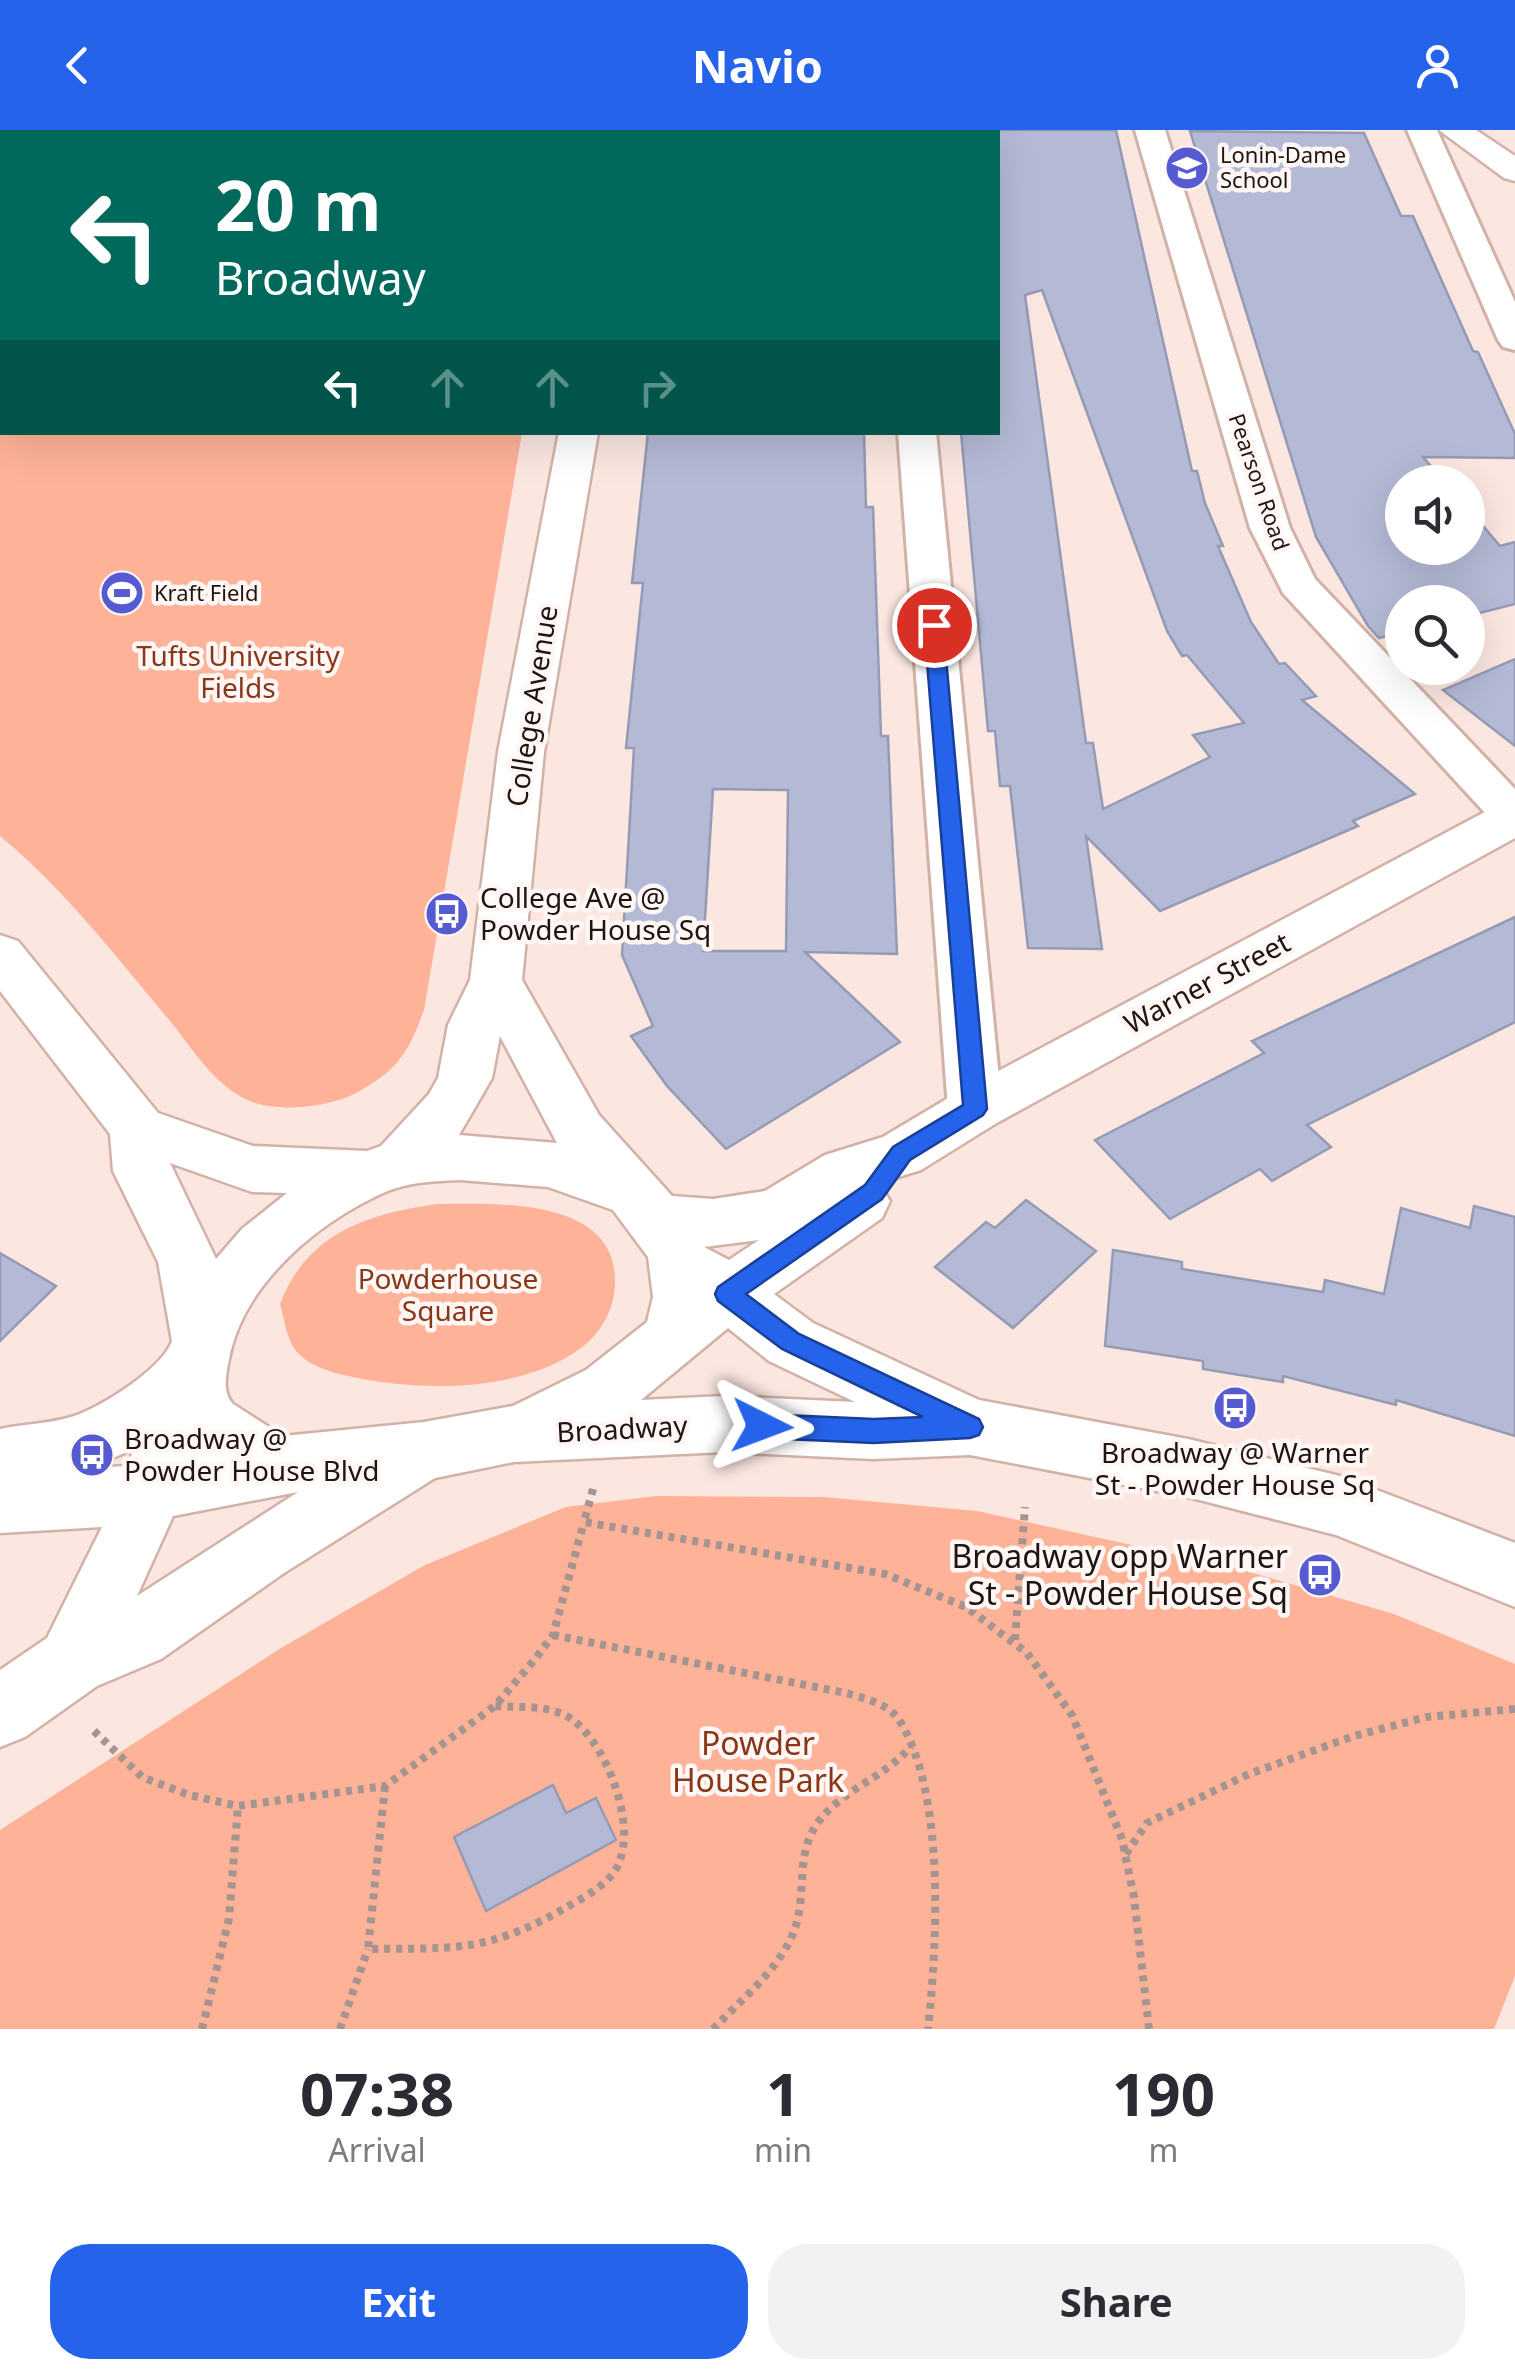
<!DOCTYPE html>
<html lang="en">
<head>
<meta charset="utf-8">
<style>
	body { margin:0; font-family:"Noto Sans",sans-serif; background:#f2f2f3; color:#2b2b33; height:100vh; display:flex; flex-direction:column; font-size:38px; white-space:nowrap }
	* { box-sizing:border-box; margin:0 }
	p { font-size:32px; color:#7c7c81 }
	.icon { flex:none; width:55px; height:55px; fill:none; stroke:currentColor; stroke-width:2; stroke-linecap:round; stroke-linejoin:round }
	.map { position:relative; height:1899px; overflow:hidden }
	.drawer { display:flex; flex-direction:column; background:#fff; flex:1 }
	.drawer>* { flex:none }
	.banner { position:absolute; left:0px; top:0px; width:1000px; height:305px; box-shadow:0 10px 40px #0002; background:#00695c; color:#fff; overflow:hidden }
	.tools { position:absolute; left:1385px; top:335px; display:grid; gap:20px }
	.tools a { display:grid; place-items:center; width:100px; height:100px; border-radius:50%; background:#fff; box-shadow:0 10px 40px #0002; font-size:50px }
	.pin { position:absolute; display:grid; place-items:center; width:85px; height:85px; color:#fff; margin:-42px; border:5px solid #fff; border-radius:50%; box-shadow:0 2px 10px #0007 }
	.me { position:absolute; width:110px; margin:-55px; rotate:93deg; stroke-linejoin:round; filter:drop-shadow(0 0 8px #0008) }
	.turn { display:flex; align-items:center; gap:35px; height:210px; padding:0 50px; font-size:45px }
	.turn .icon { width:130px; height:130px; stroke-width:2.5 }
	.turn b { display:block; font-size:70px; line-height:85px }
	.lanes { display:flex; align-items:center; height:95px; padding:0 50px; background:#0003; justify-content:center; gap:50px; direction:ltr }
	.lanes .off { opacity:.35 }
	.eta { display:flex; justify-content:space-evenly; align-items:center; height:170px; text-align:center }
	.eta b { font-size:60px; font-weight:700; line-height:70px }
	.primary-button { display:flex; gap:20px; margin-top:auto; padding:20px 50px }
	.primary-button a { flex:1; height:115px; border-radius:40px; background:#2563eb; color:#fff; font-size:40px; font-weight:700; line-height:115px; text-align:center }
	.primary-button a+a { background:#f2f2f3; color:#2b2b33 }
	header { display:flex; justify-content:space-between; align-items:center; height:130px; padding:0 50px; background:#2563eb; color:#fff; font-size:45px; font-weight:700 }
	.map>svg:first-child { display:block }
	.green { fill:#feb298 }
	.building { fill:#b4b9d5; stroke:#959ab5; stroke-width:2.5; fill-rule:evenodd }
	.lines { fill:none; stroke-linecap:round; stroke-linejoin:round }
	.street-casing { stroke:#d2b2a7; stroke-width:6 }
	.secondary-casing { stroke:#d2b2a7; stroke-width:5 }
	.path { stroke:#a5948f; stroke-width:8; stroke-dasharray:6 6; stroke-linecap:butt }
	.street { fill:#fff; fill-rule:evenodd }
	.secondary { fill:#fff; fill-rule:evenodd }
	.route { fill:#2563eb; stroke:#184099; stroke-width:2.5 }
	.labels { text-anchor:middle; stroke-width:9; stroke-linejoin:round; paint-order:stroke }
	.far-poi-label { font-size:22px; fill:#1f1410; stroke:#fef7f5; text-anchor:start }
	.far-street-label { font-size:22px; fill:#1f1410; stroke:#fef7f5 }
	.park-label { font-size:28px; fill:#8a3718; stroke:#fef7f5 }
	.street-label { font-size:28px; fill:#1f1410; stroke:#fef7f5 }
	.poi-label { font-size:28px; fill:#1f1410; stroke:#fef7f5; text-anchor:start }
	.near-poi-label { font-size:32px; fill:#1f1410; stroke:#fef7f5; text-anchor:end }
	.near-park-label { font-size:32px; fill:#8a3718; stroke:#fef7f5 }
</style>
</head>
<body>
<header><svg class="icon" aria-label="back" viewBox="0 0 24 24"><path d="M15 5l-7 7 7 7"/></svg>Navio<svg class="icon" aria-label="person" viewBox="0 0 24 24"><circle cx="12" cy="8" r="4"/><path d="M4 21q1-7 8-7t8 7"/></svg></header>
<div class="map">
<svg width="1515" height="1899" viewBox="0 0 1515 1899">
	<rect width="100%" height="100%" fill="#fbe6e0"/>
	<!-- green -->
	<g class="green">
		<path d="M0 0 497 2H2V302L522 303 424 880C408 924 397 941 354 964 328 977 278 983 250 971 213 956 190 914 165 885 114 824 62 757 0 706Z"/>
		<path d="M437 1074C495 1074 617 1066 615 1153 615 1177 601 1204 581 1218 522 1262 422 1262 353 1247 333 1243 306 1236 294 1218 286 1206 284 1188 280 1174 307 1103 367 1084 437 1074Z"/>
		<path d="M656 1366 823 1367 977 1381 1236 1438 1394 1484 1515 1534V1846L1494 1899H0V1700L281 1518 425 1435 566 1377Z"/>
	</g>
	<!-- building -->
	<g class="building">
		<path d="M998 0H1116L1192 341H1197L1205 373 1223 416H1218L1251 492 1279 534 1285 533 1316 566 1302 570 1415 664 1353 691 1358 696 1160 781 1086 706 1102 819 1028 818 1010 656H1000L995 601H988L961 302H998ZM1042 160 1167 501 1182 526 1187 525 1244 593 1193 605 1210 627 1103 679 1093 613H1086L1025 165Z"/>
		<path d="M1190 1 1364 3 1401 86H1413L1473 221 1478 222 1515 304V328L1423 327 1445 352H1402V418H1468V378L1500 416 1515 412V474L1468 486V472H1402V502L1379 508 1368 496 1316 407Z"/>
		<path d="M648 302H864L866 377H873L881 606H888L897 824 805 822 900 912 726 1019 667 956 631 906 653 896 622 825 634 618H626L643 453H632ZM713 659 788 660 786 821H703Z"/>
		<path d="M1515 529V616L1443 560Z"/>
		<path d="M1515 787V892L1307 995 1331 1017 1272 1051 1260 1039 1170 1089 1095 1010 1264 923 1252 911Z"/>
		<path d="M1026 1070 1096 1121 1013 1198 935 1137 986 1092 995 1098Z"/>
		<path d="M1474 1076 1515 1087V1306L1396 1270V1275L1283 1246V1252L1203 1239V1231L1105 1216 1113 1120 1182 1132V1139L1323 1162 1325 1150 1384 1164 1401 1078 1470 1098Z"/>
		<path d="M0 1123 56 1156 0 1211Z"/>
		<path d="M553 1655 566 1683 596 1668 616 1710 486 1781 454 1707Z"/>
	</g>
	<g class="lines">
		<defs>
			<g id="street">
				<rect x="875" y="0" width="30" height="2"/>
				<path d="M1135 0H1165L1290 398 1315 449 1515 659V703L1499 698 1283 463 1250 398Z"/>
				<path d="M1407 0H1437L1515 172V220L1503 217 1498 210Z"/>
				<path d="M898 302H936L1002 979 994 994 975 1000 956 994 948 979Z"/>
			</g>
			<g id="secondary">
				<path d="M599 0H631V2H600Z"/>
				<path d="M1439 0H1476L1515 26V51L1504 48Z"/>
				<path d="M559 302H598L544 622 522 850 599 985 672 1066 713 1069 765 1061 825 1025 883 1007 955 964 1498 675 1515 671V708L995 994 921 1040 879 1053 890 1071 882 1088 774 1164 813 1193 979 1270 1188 1309 1340 1346 1515 1413V1477L1336 1405 1188 1367 970 1325 873 1329 724 1322 514 1332 435 1348 284 1443 161 1529 97 1556 25 1607 0 1617V1540L47 1508 102 1397 0 1403V1299C23 1294 48 1294 71 1287 99 1279 162 1239 172 1211L158 1132 113 1041 110 1004 0 861V805L18 811 158 983 253 1016 367 1021 381 1016 429 964 438 948 448 895 470 850 498 622ZM500 906 557 1013 459 1005 492 948ZM170 1033 252 1062 287 1063 242 1099 216 1129ZM460 1050 548 1057 613 1080 648 1127 653 1167 647 1192 586 1240 513 1276 424 1292 283 1306 233 1274C222 1262 226 1244 229 1229 243 1154 317 1093 383 1063 407 1052 434 1051 460 1050ZM759 1110 729 1130 704 1117ZM728 1198 769 1231 855 1272 724 1266 641 1270ZM134 1319 127 1336 89 1338ZM298 1362 137 1466 173 1386Z"/>
			</g>
		</defs>
		<!-- street casing -->
		<use href="#street" class="street-casing"/>
		<!-- secondary casing -->
		<use href="#secondary" class="secondary-casing"/>
		<!-- path -->
		<g class="path">
			<path d="M593 1359 584 1392 885 1444 966 1477 1027 1523 1072 1585 1122 1709 1134 1767 1149 1899"/>
			<path d="M553 1505 846 1563C864 1568 889 1574 899 1590 946 1663 937 1815 928 1899"/>
			<path d="M1015 1510 1025 1377"/>
			<path d="M94 1601 142 1647 189 1665 238 1676 385 1656 495 1576 536 1528 553 1505 584 1392"/>
			<path d="M385 1656 368 1819C451 1818 484 1823 560 1781 577 1771 598 1761 611 1746 644 1708 608 1613 570 1588 547 1574 520 1578 495 1576"/>
			<path d="M1126 1724 1147 1693 1249 1644 1354 1606 1427 1587 1515 1579"/>
			<path d="M202 1899 229 1789 238 1676"/>
			<path d="M340 1899 368 1819"/>
			<path d="M713 1899C741 1870 782 1837 795 1798 807 1764 795 1725 817 1694 840 1660 885 1648 911 1616"/>
		</g>
		<!-- street -->
		<use href="#street" class="street"/>
		<!-- secondary -->
		<use href="#secondary" class="secondary"/>
	</g>
	<!-- route -->
	<path class="route" d="M934 489 943 495 987 979 983 985 910 1030 882 1069 746 1164 799 1204 979 1289 983 1297 979 1305 970 1308 874 1313 762 1308 752 1304 748 1296 752 1288 762 1284 874 1289 923 1287 782 1219 718 1171 715 1164 718 1157 865 1055 893 1017 963 975 924 495Z"/>
	<!-- icons -->
	<defs>
		<symbol id="school-disc" viewBox="-11 -11 22 22"><circle r="9.5" fill="#575bd2" stroke="#fef7f5"/><path d="M0-5L7-2L0 1L-7-2ZM-4 1L0 2.5L4 1V4Q0 6-4 4Z" fill="#fff"/></symbol>
		<symbol id="stadium-disc" viewBox="-11 -11 22 22"><circle r="9.5" fill="#575bd2" stroke="#fef7f5"/><path d="M0-5a6.5 5 0 1 0 0 10a6.5 5 0 1 0 0-10ZM-3.5-1.8h7v3.6h-7Z" fill="#fff"/></symbol>
		<symbol id="bus-disc" viewBox="-11 -11 22 22"><circle r="9.5" fill="#575bd2" stroke="#fef7f5"/><path d="M-5-6H5V4H4V6H2V4H-2V6H-4V4H-5ZM-3.5-4V0h7V-4ZM-3.5 1.2v1.5H-2V1.2ZM2 1.2v1.5H3.5V1.2Z" fill="#fff"/></symbol>
	</defs>
	<g fill-rule="evenodd">
		<use href="#school-disc" x="1162" y="13" width="50" height="50"/>
		<use href="#stadium-disc" x="97" y="438" width="50" height="50"/>
		<use href="#bus-disc" x="422" y="759" width="50" height="50"/>
		<use href="#bus-disc" x="1210" y="1253" width="50" height="50"/>
		<use href="#bus-disc" x="67" y="1300" width="50" height="50"/>
		<use href="#bus-disc" x="1295" y="1420" width="50" height="50"/>
	</g>
	<g class="labels">
		<!-- far-poi labels -->
		<g class="far-poi-label">
			<text x="1220" y="33">Lonin-Dame<tspan x="1220" dy="25">School</tspan></text>
			<text x="154" y="471">Kraft Field</text>
		</g>
		<!-- far-street labels -->
		<g class="far-street-label">
			<text transform="translate(1259 352) rotate(71)" y="8">Pearson Road</text>
		</g>
		<!-- park labels -->
		<g class="park-label">
			<text x="238" y="536">Tufts University<tspan x="238" dy="32">Fields</tspan></text>
			<text x="448" y="1159">Powderhouse<tspan x="448" dy="32">Square</tspan></text>
		</g>
		<!-- street labels -->
		<g class="street-label">
			<text transform="translate(532 576) rotate(-81)" y="10">College Avenue</text>
			<text transform="translate(1207 853) rotate(-28)" y="10">Warner Street</text>
			<text transform="translate(622 1299) rotate(-3)" y="10">Broadway</text>
		</g>
		<!-- poi labels -->
		<g class="poi-label">
			<text x="480" y="778">College Ave @<tspan x="480" dy="32">Powder House Sq</tspan></text>
			<text x="124" y="1319">Broadway @<tspan x="124" dy="32">Powder House Blvd</tspan></text>
			<text x="1235" y="1333" text-anchor="middle">Broadway @ Warner<tspan x="1235" dy="32">St - Powder House Sq</tspan></text>
		</g>
		<!-- near-poi labels -->
		<g class="near-poi-label">
			<text x="1288" y="1438">Broadway opp Warner<tspan x="1288" dy="37">St - Powder House Sq</tspan></text>
		</g>
		<!-- near-park labels -->
		<g class="near-park-label">
			<text x="758" y="1625">Powder<tspan x="758" dy="37">House Park</tspan></text>
		</g>
	</g>
</svg>
<div class="tools">
<a><svg class="icon" aria-label="sound" viewBox="0 0 24 24"><path d="M4 9h4l5-4v14l-5-4H4zM17 9q2 3 0 6"/></svg></a>
<a><svg class="icon" aria-label="search" viewBox="0 0 24 24"><circle cx="10" cy="10" r="6"/><path d="M15 15l6 6"/></svg></a>
</div>
<div class="pin" style="left:934px;top:495px;background:#d93025"><svg class="icon" aria-label="arrive" viewBox="0 0 24 24"><path d="M6 21V4h12l-3 4 3 4H6"/></svg></div>
<svg class="me" style="left:762px;top:1296px" viewBox="-20 -20 40 40"><path d="M0-17L14 15 0 8-14 15z" fill="#2563eb" stroke="#fff" stroke-width="4"/></svg>
<div class="banner">
<div class="turn"><svg class="icon" aria-label="left" viewBox="0 0 24 24"><path d="M17 20v-9H6M10 6l-5 5 5 5"/></svg><div><b>20 m</b>Broadway</div></div>
<div class="lanes"><svg class="icon" aria-label="left" viewBox="0 0 24 24"><path d="M17 20v-9H6M10 6l-5 5 5 5"/></svg><svg class="icon off" aria-label="ahead" viewBox="0 0 24 24"><path d="M12 20V5M6 11l6-6 6 6"/></svg><svg class="icon off" aria-label="ahead" viewBox="0 0 24 24"><path d="M12 20V5M6 11l6-6 6 6"/></svg><svg class="icon off" aria-label="right" viewBox="0 0 24 24"><path d="M7 20v-9h11M14 6l5 5-5 5"/></svg></div>
</div>
</div>
<section class="drawer">
<div class="eta">
<div><b>07:38</b><p>Arrival</p></div>
<div><b>1</b><p>min</p></div>
<div><b>190</b><p>m</p></div>
</div>
<div class="primary-button"><a>Exit</a><a>Share</a></div>
</section>
</body>
</html>
